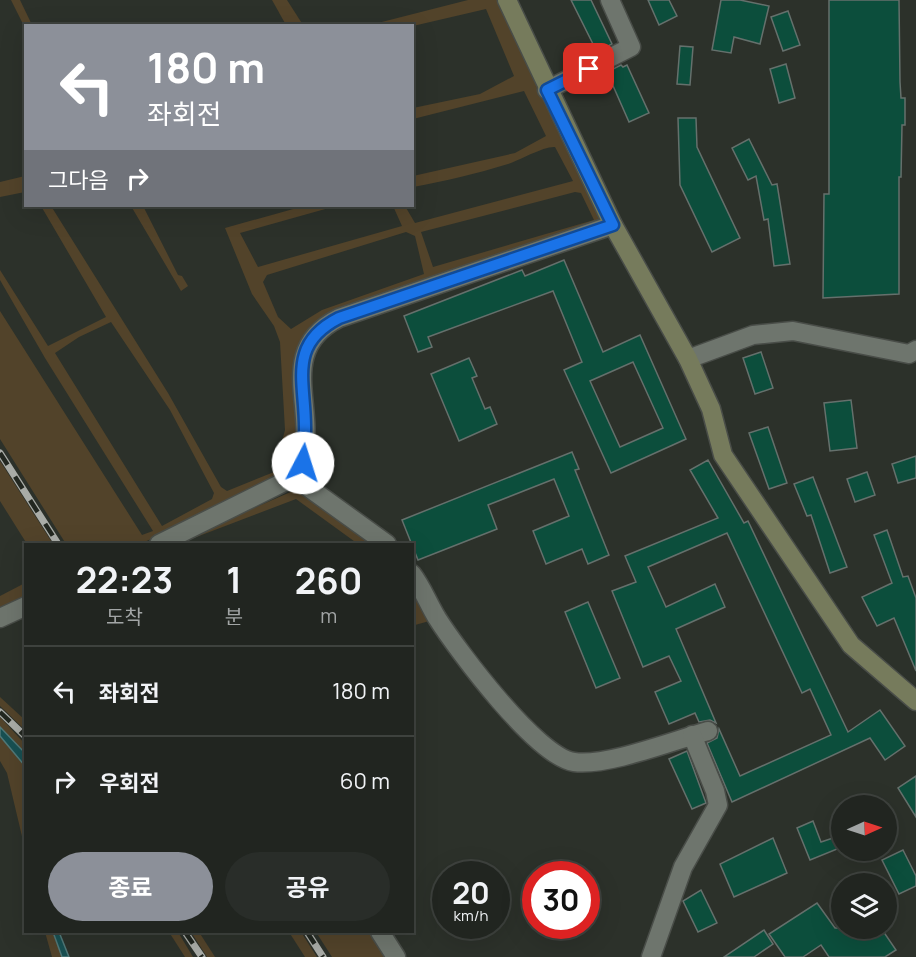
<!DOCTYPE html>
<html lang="ko">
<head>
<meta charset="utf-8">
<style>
	body { margin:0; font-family:Manrope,"Noto Sans KR",sans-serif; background:#292d29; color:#f1f3f6; height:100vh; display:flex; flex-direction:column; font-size:22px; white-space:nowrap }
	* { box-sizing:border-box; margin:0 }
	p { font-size:20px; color:#a2a5a5 }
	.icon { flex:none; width:33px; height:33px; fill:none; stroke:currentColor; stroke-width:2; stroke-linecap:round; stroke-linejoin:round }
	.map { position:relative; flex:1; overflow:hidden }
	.details { position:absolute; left:24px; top:543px; width:390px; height:390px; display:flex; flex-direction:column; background:#212520; border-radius:0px; box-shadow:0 6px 24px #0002,0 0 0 2px #3e423e }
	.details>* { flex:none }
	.banner { position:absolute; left:24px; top:24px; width:390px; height:183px; border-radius:0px; box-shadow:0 6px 24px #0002,0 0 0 2px #3e423e; background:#8c9099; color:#fff; overflow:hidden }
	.needle { width:39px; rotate:87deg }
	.tools { position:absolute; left:831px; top:795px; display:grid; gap:12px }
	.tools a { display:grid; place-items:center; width:66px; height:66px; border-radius:50%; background:#212520; box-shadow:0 6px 24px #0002,0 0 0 2px #3e423e; font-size:30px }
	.speed { position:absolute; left:432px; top:861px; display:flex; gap:12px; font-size:30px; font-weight:700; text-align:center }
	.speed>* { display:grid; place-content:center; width:78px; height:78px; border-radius:50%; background:#212520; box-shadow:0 6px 24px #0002,0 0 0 2px #3e423e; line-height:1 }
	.speed small { font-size:15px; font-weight:400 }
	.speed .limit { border:9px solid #d22; background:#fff; color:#111 }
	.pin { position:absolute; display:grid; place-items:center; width:51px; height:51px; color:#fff; margin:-26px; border-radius:12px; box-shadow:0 3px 9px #0006 }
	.me { position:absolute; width:66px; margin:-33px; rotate:5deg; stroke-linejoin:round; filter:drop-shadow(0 0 4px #0008) }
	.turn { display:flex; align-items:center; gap:21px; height:126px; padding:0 24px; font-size:27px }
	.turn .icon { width:78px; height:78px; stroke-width:2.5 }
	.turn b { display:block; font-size:42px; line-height:51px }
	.then { display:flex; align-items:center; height:57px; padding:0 24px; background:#0003; gap:12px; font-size:22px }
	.eta { display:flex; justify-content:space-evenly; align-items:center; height:102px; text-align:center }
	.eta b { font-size:36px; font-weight:700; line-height:42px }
	.button { display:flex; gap:12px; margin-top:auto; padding:12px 24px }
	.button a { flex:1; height:69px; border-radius:36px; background:#8c9099; color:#fff; font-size:24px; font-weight:700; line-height:69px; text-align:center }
	.button a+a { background:#292d29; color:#f1f3f6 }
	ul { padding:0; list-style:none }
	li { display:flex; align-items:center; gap:18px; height:90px; padding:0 24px; border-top:2px solid #3e423e }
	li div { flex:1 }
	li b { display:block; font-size:22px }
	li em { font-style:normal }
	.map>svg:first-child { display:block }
	.green { fill:#52432a; fill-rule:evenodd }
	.water { fill:#185052; stroke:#507878; stroke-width:1.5 }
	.building { fill:#0c4e3c; stroke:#65706c; stroke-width:1.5; fill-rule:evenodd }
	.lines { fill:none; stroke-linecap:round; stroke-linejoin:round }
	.street-casing { stroke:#494d48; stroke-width:21 }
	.secondary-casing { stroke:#494d48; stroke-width:21 }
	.street { stroke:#6e756d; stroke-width:18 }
	.secondary { stroke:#767b5c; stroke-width:18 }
	.rail-casing { stroke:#a9aca7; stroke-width:7 }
	.rail { stroke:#222720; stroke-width:4.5; stroke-dasharray:14; stroke-linecap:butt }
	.route-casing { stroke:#114b97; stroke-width:15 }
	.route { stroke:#1a73e8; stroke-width:10 }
</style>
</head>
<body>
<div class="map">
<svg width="916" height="957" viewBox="0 0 916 957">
	<rect width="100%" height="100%" fill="#2c312a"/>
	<!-- green -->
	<g class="green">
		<path d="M11 0H20L32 25 25 28Z"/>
		<path d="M272 0H287L303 25H286Z"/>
		<path d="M468 0H499L551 115 605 221 321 319 306 333 300 346C300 378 307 429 295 459 291 469 282 477 274 484L140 544H66L0 439V311L142 535 153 531 45 358 0 280V270L48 346 106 317 41 206H51L168 393 221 487 227 491 274 472 285 430 280 342 274 326 252 294 225 228 304 206H336L240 233 258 267 402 226 393 206H405L415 223 573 181 555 147C544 146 520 160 508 164 476 174 445 181 413 187V176L515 153 546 136 524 91 413 119V108L480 94 514 76 486 9 413 26 370 25ZM575 192 581 193 594 220 433 267 421 232ZM406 232 415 236 424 274 322 310 291 329 278 317 263 282 267 275ZM111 322 170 410 214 493 212 499 162 526 55 353 79 337Z"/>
		<path d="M25 176V192L0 197V182Z"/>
		<path d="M131 206H143L178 275 182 276 188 286 181 291Z"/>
		<path d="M0 461 53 544H27L0 501Z"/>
		<path d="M293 491 317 501 375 544H358L296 499 178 544H171Z"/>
		<path d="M25 583V602L0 614V596Z"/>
		<path d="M412 587 433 620 415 625Z"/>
		<path d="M0 697 25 720V730L0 706Z"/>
		<path d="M0 717 25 744V753L0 727Z"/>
		<path d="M0 736 25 765V849L7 773 0 761Z"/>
		<path d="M45 932H53L62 957H52Z"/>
		<path d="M169 932H178L193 957H185Z"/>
		<path d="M191 932H199L215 957H207Z"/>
		<path d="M289 932H301L317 957H305Z"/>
		<path d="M316 932H369L385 957H332Z"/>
	</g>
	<!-- water -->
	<g class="water">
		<path d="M0 727 25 753V766L0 736Z"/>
		<path d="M53 932H59L69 957H62Z"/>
	</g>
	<!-- building -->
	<g class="building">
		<path d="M571 0H591L612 44 597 52Z"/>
		<path d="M648 0H669L677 16 659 25Z"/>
		<path d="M721 0H740L769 6 760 44 734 37 731 53 712 50Z"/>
		<path d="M829 0H899L900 82 901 98H905V125H902L901 177H899V294L823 298 824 194H829Z"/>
		<path d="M788 11 800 45 783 51 771 17Z"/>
		<path d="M680 46 693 47 690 85 677 84Z"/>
		<path d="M786 64 795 98 779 103 770 69Z"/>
		<path d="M621 65 623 67 627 65 649 113 629 122 607 72Z"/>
		<path d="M678 118H696L697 147 740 238 712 252 680 185Z"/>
		<path d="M749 139 772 185 777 184 790 264 774 266 768 219 764 220 756 176 748 180 732 148Z"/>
		<path d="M564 260 603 352 640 335 686 439 611 473 564 370 582 362 553 291 428 337 432 347 418 352 404 316 522 270 525 276ZM633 362 663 428 620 447 590 381Z"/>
		<path d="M761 352 773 388 755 394 743 358Z"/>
		<path d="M469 358 477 376 472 378 485 409 490 407 497 424 459 441 431 374Z"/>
		<path d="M851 400 857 448 830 451 824 403Z"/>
		<path d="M768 427 787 483 769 489 749 433Z"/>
		<path d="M572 452 579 469 575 470 609 555 588 564 582 549 546 564 533 531 569 516 554 479 488 505 497 529 418 560 402 520Z"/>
		<path d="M916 456V478L898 483 892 464Z"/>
		<path d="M708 460 744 523 748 521 848 732 880 710 905 746 885 760 870 738 732 802 707 743 717 738 719 729 740 776 831 735 810 689 802 693 727 533 648 567 666 607 715 584 725 607 676 629 716 723 710 720 699 722 695 713 669 724 655 692 681 681 669 656 643 667 612 591 636 582 625 556 718 518 690 470Z"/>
		<path d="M867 472 875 495 855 502 847 479Z"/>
		<path d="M813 477 847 567 830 573 811 515 807 516 794 484Z"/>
		<path d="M887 530 903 577 908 576 916 598V671L894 618 877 626 862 597 892 583 874 535Z"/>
		<path d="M588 602 620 678 596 688 565 612Z"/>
		<path d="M687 751 706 803 692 809 669 759Z"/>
		<path d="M916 776V817L898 788Z"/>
		<path d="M813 821 821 842 842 835V847L810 860 797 828Z"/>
		<path d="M773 838 787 873 734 897 720 864Z"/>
		<path d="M903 850 916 876V886L899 894 882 860Z"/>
		<path d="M701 890 717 923 698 932 683 901Z"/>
		<path d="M817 903 835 928H881L896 950 885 957H829L821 945 803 957H785L769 934Z"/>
		<path d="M764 930 773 944 754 957H724Z"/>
	</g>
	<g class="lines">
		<defs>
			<g id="street">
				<path d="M547 90 631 47 610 0"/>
				<path d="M688 359 753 335 793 331 909 354 916 350"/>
				<path d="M294 477 387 544"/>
				<path d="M159 544 294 477C329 424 267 354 339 318L613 225"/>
				<path d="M412 574C422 587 428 603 437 618 458 651 537 757 574 762 606 767 675 740 708 731"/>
				<path d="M0 618 26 606"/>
				<path d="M380 932 396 957"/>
				<path d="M651 957 683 867 718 805 715 791 692 735"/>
			</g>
			<path id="secondary" d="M507 0 613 225 688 359 711 409 723 455 851 645 916 701"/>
		</defs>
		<!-- street casing -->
		<use href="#street" class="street-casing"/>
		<!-- secondary casing -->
		<use href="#secondary" class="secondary-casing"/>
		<!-- street -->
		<use href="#street" class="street"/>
		<!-- secondary -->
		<use href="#secondary" class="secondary"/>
		<defs>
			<g id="rail">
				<path d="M0 453 58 544"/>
				<path d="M0 712 26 737"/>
				<path d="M185 932 202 957"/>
				<path d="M307 932 323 957"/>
			</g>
		</defs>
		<!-- rail casing -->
		<use href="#rail" class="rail-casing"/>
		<!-- rail -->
		<use href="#rail" class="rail"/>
	</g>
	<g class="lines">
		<defs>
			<path id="route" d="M303 463C304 453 305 442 305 431 306 383 286 345 339 318L613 225 547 90 589 69"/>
		</defs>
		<!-- route casing -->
		<use href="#route" class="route-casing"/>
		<!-- route -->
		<use href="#route" class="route"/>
	</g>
</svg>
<div class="tools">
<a><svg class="needle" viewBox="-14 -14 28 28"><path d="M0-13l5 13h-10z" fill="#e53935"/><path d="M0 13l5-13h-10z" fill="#a2a5a5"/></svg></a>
<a><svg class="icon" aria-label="layers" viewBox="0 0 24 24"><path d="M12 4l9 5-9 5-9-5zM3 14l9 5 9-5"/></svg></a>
</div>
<div class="speed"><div>20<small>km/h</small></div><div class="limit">30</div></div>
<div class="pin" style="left:589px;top:69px;background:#d93025"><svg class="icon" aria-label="arrive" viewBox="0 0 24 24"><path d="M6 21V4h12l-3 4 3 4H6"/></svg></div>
<svg class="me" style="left:303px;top:463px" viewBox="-20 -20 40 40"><circle r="19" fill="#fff"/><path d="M0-13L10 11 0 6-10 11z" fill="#1a73e8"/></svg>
<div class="banner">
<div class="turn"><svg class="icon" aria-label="left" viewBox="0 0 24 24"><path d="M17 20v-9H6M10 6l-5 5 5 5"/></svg><div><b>180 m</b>좌회전</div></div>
<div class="then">그다음<svg class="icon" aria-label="right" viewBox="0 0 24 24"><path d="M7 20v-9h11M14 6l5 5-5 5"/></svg></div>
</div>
<section class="details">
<div class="eta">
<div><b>22:23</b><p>도착</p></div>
<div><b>1</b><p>분</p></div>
<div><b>260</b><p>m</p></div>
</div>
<ul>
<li><svg class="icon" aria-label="left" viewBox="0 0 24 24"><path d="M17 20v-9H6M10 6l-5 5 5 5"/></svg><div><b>좌회전</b></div><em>180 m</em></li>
<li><svg class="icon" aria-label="right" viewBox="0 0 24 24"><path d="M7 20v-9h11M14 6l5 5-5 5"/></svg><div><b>우회전</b></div><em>60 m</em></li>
</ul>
<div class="button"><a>종료</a><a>공유</a></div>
</section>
</div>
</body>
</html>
